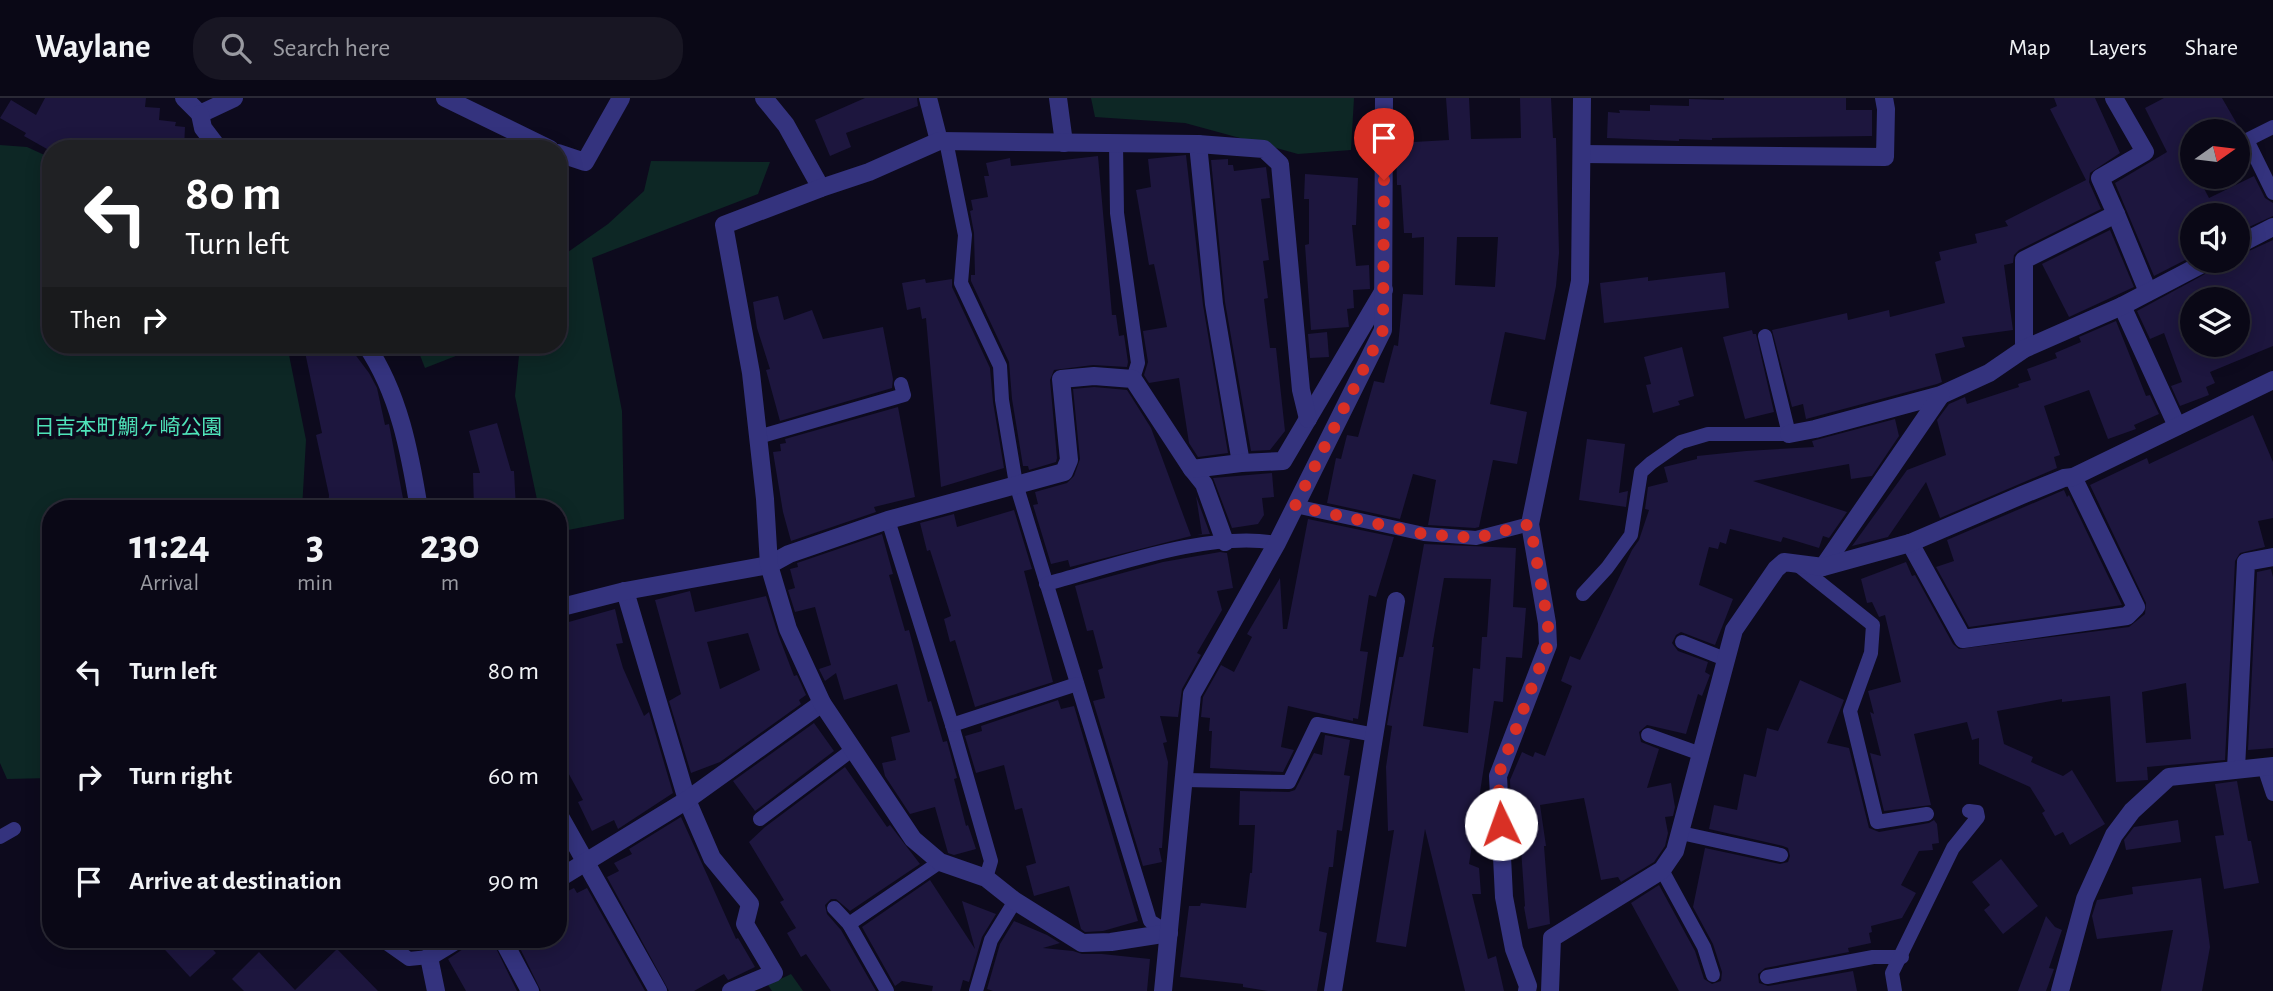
<!DOCTYPE html>
<html lang="en">
<head>
<meta charset="utf-8">
<style>
	body { margin:0; font-family:"Alegreya Sans","Noto Sans JP",sans-serif; background:#181623; color:#f1f3f6; height:100vh; display:flex; flex-direction:column; font-size:26px; white-space:nowrap }
	* { box-sizing:border-box; margin:0 }
	p { font-size:23px; color:#999aa1 }
	.icon { flex:none; width:38px; height:38px; fill:none; stroke:currentColor; stroke-width:2; stroke-linecap:round; stroke-linejoin:round }
	.map { position:relative; flex:1; overflow:hidden }
	.drawer { position:absolute; left:42px; top:402px; width:525px; height:448px; display:flex; flex-direction:column; background:#0a0816; border-radius:28px; box-shadow:0 4px 18px #0003,0 0 0 2px #2a2935 }
	.drawer>* { flex:none }
	.banner { position:absolute; left:42px; top:42px; width:525px; height:214px; border-radius:28px; box-shadow:0 4px 18px #0003,0 0 0 2px #2a2935; background:#202124; color:#fff; overflow:hidden }
	.needle { width:46px; rotate:76deg }
	.buttons { position:absolute; left:2180px; top:21px; display:grid; gap:14px }
	.buttons a { display:grid; place-items:center; width:70px; height:70px; border-radius:50%; background:#0a0816; box-shadow:0 4px 18px #0003,0 0 0 2px #2a2935; font-size:35px }
	.pin { position:absolute; display:grid; place-items:center; width:60px; height:60px; color:#fff; margin:-72px -30px; border-radius:50% 50% 50% 0; rotate:-45deg; box-shadow:0 0 7px #0007 }
	.pin .icon { rotate:45deg }
	.me { position:absolute; width:77px; margin:-38px; rotate:357deg; stroke-linejoin:round; filter:drop-shadow(0 0 5px #0008) }
	.turn { display:flex; align-items:center; gap:24px; height:147px; padding:0 28px; font-size:32px }
	.turn .icon { width:91px; height:91px; stroke-width:2.5 }
	.turn b { display:block; font-size:49px; line-height:60px }
	.then { display:flex; align-items:center; height:66px; padding:0 28px; background:#0003; gap:14px; font-size:26px }
	.eta { display:flex; justify-content:space-evenly; align-items:center; height:119px; text-align:center }
	.eta b { font-size:42px; font-weight:600; line-height:49px }
	ul { padding:0; list-style:none }
	li { display:flex; align-items:center; gap:21px; height:105px; padding:0 28px }
	li div { flex:1 }
	li b { display:block; font-size:26px }
	li em { font-style:normal }
	header { display:flex; align-items:center; gap:42px; box-sizing:border-box; height:98px; padding:0 35px; background:#0a0816; border-bottom:2px solid #2a2935 }
	header strong { font-size:33px }
	nav { display:flex; gap:38px; margin-inline-start:auto; font-size:24px }
	.search { width:490px; height:63px; background:#181623; display:flex; align-items:center; gap:18px; box-sizing:border-box; padding:0 24px; border-radius:28px; color:#999aa1; font-size:26px }
	.map>svg:first-child { display:block }
	.green { fill:#0d2725 }
	.building { fill:#1d163e; fill-rule:evenodd }
	.lines { fill:none; stroke-linecap:round; stroke-linejoin:round }
	.service { stroke:#34337e; stroke-width:14 }
	.minor { stroke:#34337e; stroke-width:18 }
	.route { stroke:#d93025; stroke-width:12; stroke-dasharray:0 21.6 }
	.labels { text-anchor:middle; stroke-width:7; stroke-linejoin:round; paint-order:stroke }
	.park-label { font-size:21px; fill:#4fe3b9; stroke:#0d0a1d }
</style>
</head>
<body>
<header>
<strong>Waylane</strong>
<div class="search"><svg class="icon" aria-label="search" viewBox="0 0 24 24"><circle cx="10" cy="10" r="6"/><path d="M15 15l6 6"/></svg>Search here</div>
<nav><a>Map</a><a>Layers</a><a>Share</a></nav>
</header>
<div class="map">
<svg width="2273" height="893" viewBox="0 0 2273 893">
	<rect width="100%" height="100%" fill="#0d0a1d"/>
	<!-- green -->
	<g class="green">
		<path d="M1091 0H1354L1351 52 1298 56 1185 25 1095 19Z"/>
		<path d="M0 47 27 49 51 60V247H287L306 342 302 411H51V680L7 681 0 665Z"/>
		<path d="M651 63 770 64 758 96 592 160 622 313 624 421 558 434V411H539L515 298 520 247H558V161L608 126 644 93Z"/>
		<path d="M416 247H484L425 270Z"/>
		<path d="M791 876 803 893H772L768 887Z"/>
	</g>
	<!-- building -->
	<g class="building">
		<path d="M45 0H146L145 9 160 10 159 22 176 24 175 28 185 29 184 51H47L24 38 26 35 0 20 11 2 36 17Z"/>
		<path d="M865 0H917L918 8 846 35 851 49 830 58 815 22Z"/>
		<path d="M1446 0H1469L1471 41 1521 40 1520 0H1551L1553 40H1556L1559 155 1556 188 1545 242 1505 234 1490 306 1527 314 1517 366 1493 362 1479 429 1475 430 1428 427 1436 382 1413 376 1400 421 1327 405 1336 360 1341 361 1347 337 1358 339 1374 283 1384 285 1394 247 1398 248 1403 196 1423 197 1424 139 1412 140V135H1404L1401 87H1397L1396 45 1449 42ZM1457 139H1498L1495 189 1455 187Z"/>
		<path d="M1724 0H1846V12H1872V38L1712 40V42L1679 41V43L1607 40 1608 14 1620 15 1619 12 1650 13V7L1689 8V1L1724 2Z"/>
		<path d="M2054 0H2095L2120 55 2090 75 2089 84 2101 111 2019 152 2014 157 2013 165 2004 167 2013 232 1962 239 1965 249 1935 256 1942 284 1937 286 1806 321 1803 306 1792 309 1772 232 1847 215 1848 222 1889 212 1890 219 1945 205 1935 164 1941 162 1939 154 1977 145 1975 136 2008 128 2005 123 2086 82 2050 11 2057 8Z"/>
		<path d="M2164 0H2222L2241 33H2193V79H2198L2209 100 2254 78 2265 100 2273 105V118L2238 134V117H2193V158L2154 178 2115 85 2167 54 2145 10Z"/>
		<path d="M1186 57 1203 207 1228 355 1198 359 1189 345 1179 280 1149 285 1144 277 1148 264 1143 233 1167 229 1154 166 1149 167 1136 92 1151 89 1148 61Z"/>
		<path d="M1098 58 1112 217H1116L1119 238 1124 237 1128 264 1127 269 1093 267 1054 272 1050 282 1057 360 1056 364 1029 372 1028 368H1023L1012 301 1009 264 971 183V177H975L974 135 970 113 973 112 971 102 988 99 984 78H989L986 65 1010 60 1011 68Z"/>
		<path d="M1228 61V67H1233L1234 73 1266 69 1270 100 1261 101 1269 162 1263 163 1268 200 1264 201 1270 250H1276L1285 333 1270 352 1251 353 1225 204 1211 62Z"/>
		<path d="M1305 76 1358 80 1356 127H1352L1356 168 1369 167 1370 191 1353 192 1354 210 1347 211 1349 229 1311 232 1305 147 1309 146V101H1304Z"/>
		<path d="M2110 132 2134 189 2069 219 2042 166Z"/>
		<path d="M2273 142V248L2210 274 2215 285 2206 289 2209 297 2180 308 2171 288 2182 284 2164 235 2150 241 2137 213 2229 163H2238V158ZM2193 201H2238V247H2193Z"/>
		<path d="M1725 174 1729 210 1604 225 1600 185 1648 179V183Z"/>
		<path d="M925 181 926 185 952 181V189L990 270 993 304 1004 370 941 389 926 220 922 221 920 209 907 212 902 185Z"/>
		<path d="M778 198 784 222 812 212 823 241 883 229 893 281 892 290 780 323 766 272 770 271 757 230 753 204Z"/>
		<path d="M2116 223 2146 298 2150 297 2159 316 2134 327 2136 331 2108 341 2089 292 2044 308 2060 357 2054 359 2057 370 1940 420 1926 384 1888 439 1852 448 1907 372 1946 357 1937 322 1949 306 1965 299 1967 306 2019 289 2018 286 2031 282 2027 271 2057 260 2055 255 2081 244 2079 239Z"/>
		<path d="M1752 232 1753 236H1756L1774 314 1745 321 1723 239Z"/>
		<path d="M1327 234 1329 259 1310 260 1308 236Z"/>
		<path d="M314 247H348L369 275 377 290 385 327 389 326 405 411H328L329 397 316 337 322 335 305 254 315 251Z"/>
		<path d="M1682 249 1694 298 1678 303 1680 307 1653 315 1646 287 1651 286 1644 259Z"/>
		<path d="M1094 289 1127 292 1151 330 1191 438 1070 469 1068 462 1051 466 1033 407 1038 406 1035 394 1067 385 1074 378 1080 361 1073 291Z"/>
		<path d="M898 309 915 399 874 409 876 414 791 443 783 414 773 354 781 353 780 346 786 345 785 341Z"/>
		<path d="M2253 317 2273 364V420L2258 423 2265 449 2240 455 2235 463 2225 662 2147 669 2148 682 2116 684 2110 598 2062 604V601L1997 613 2004 646 2033 659 2031 664 2063 678 2072 672 2105 726 2070 747 2063 734 2055 738 2042 715 2045 713 2030 689 1979 666V640L1972 642 1967 624 1914 636 1931 707 1884 713 1870 655 1881 658 1870 614 1874 616 1868 593 1901 584 1885 517 1879 519 1872 504 1867 505 1861 481 1906 464 1912 478 1915 477 1953 546 1959 551 2129 529 2145 516 2146 505 2090 387 2147 360 2149 366ZM2186 585 2191 641 2146 645 2142 594Z"/>
		<path d="M1895 321 1899 338 1872 378 1851 381 1849 366 1753 383 1847 414 1829 440 1823 438 1819 450 1783 439 1781 444 1730 431 1726 446 1720 444 1718 451 1709 449 1699 487 1733 501 1715 547 1681 534 1676 537 1672 545 1678 553 1708 564 1705 574 1710 577 1702 598 1698 596 1686 636 1647 627 1639 634 1641 644 1659 651 1647 690 1671 685 1675 709 1673 718 1665 719 1668 735 1665 748 1654 764 1621 784 1618 779 1601 782 1584 700 1540 707 1546 748H1544L1550 826 1528 831 1524 809 1525 808 1521 751H1519L1514 713H1511L1510 682 1522 654 1533 659 1535 654 1545 658 1572 588 1561 583 1570 558 1580 562 1632 452 1639 442 1649 412 1645 411 1648 389 1668 384 1664 369 1697 361V358L1746 353 1814 349 1812 343Z"/>
		<path d="M497 325 511 373H514L516 411H474L473 375H480L469 333Z"/>
		<path d="M1587 341 1625 346 1619 395 1628 393 1626 409 1579 402Z"/>
		<path d="M1272 375 1274 399 1262 400 1264 417 1258 426 1232 430 1213 380Z"/>
		<path d="M2064 392 2067 399 2069 397 2122 507 1969 529 1936 469 1954 463 1947 442Z"/>
		<path d="M1196 398 1210 436 1197 437 1202 436Z"/>
		<path d="M1014 412 1032 471 1024 473 1053 584 975 609 955 542 950 544 944 521 951 518 930 452 927 453 920 425 954 416 957 429Z"/>
		<path d="M1308 421 1394 439 1376 499 1369 497 1360 553 1368 554 1358 621 1353 620V623L1288 608 1281 649 1294 652 1283 674 1210 670 1212 633H1209L1210 620 1201 619 1203 599 1221 567 1234 574 1252 539 1247 536 1280 480 1283 531H1287Z"/>
		<path d="M882 436 893 476 889 477 905 533 909 532 928 604 931 603 943 644 947 643 957 680 954 681 966 728 968 727 976 751 954 757 948 755 935 709 910 716 885 678 882 665 896 662 891 639 910 634 897 586 844 602 836 575 825 583 819 571 831 567 815 509 795 514 788 492 795 490 790 471 798 469 797 465Z"/>
		<path d="M1424 446 1516 450 1513 509 1526 510 1522 560 1506 559 1503 604 1494 603 1469 766 1479 770 1481 796H1472L1488 861 1496 858 1504 893H1465L1425 731 1406 849 1376 844 1394 732 1388 733 1386 669 1392 628 1387 627 1399 559H1403L1405 551ZM1444 480 1491 481 1487 539H1482L1480 571 1473 570 1468 635 1423 628 1434 549H1432Z"/>
		<path d="M1220 454 1227 455 1233 490 1217 493 1222 512 1197 555 1201 557 1182 591 1178 619 1160 618 1167 644 1163 645 1168 664 1162 750H1159L1162 764 1143 768 1093 603 1105 600 1098 572 1103 570 1093 532 1087 533 1075 488 1163 464Z"/>
		<path d="M2271 471 2273 479V650L2248 652 2257 474Z"/>
		<path d="M690 493 695 514 766 498 778 536 794 578 797 577 806 597 799 602 801 606 720 664 691 675 669 603 681 596 655 502ZM748 535 760 572 720 591 707 544Z"/>
		<path d="M615 511 623 545 616 546 623 570 644 618 649 614 673 695 618 731 614 722 592 733 578 704 583 702 558 656V527Z"/>
		<path d="M1800 582 1844 602 1827 645 1849 650 1869 730 1879 734 1929 725 1934 722 1937 726 1939 745 1932 746 1933 752 1919 753 1901 787 1916 795 1902 820 1871 828 1872 834 1869 835 1871 845 1848 850 1849 854 1765 870 1758 876 1759 885 1768 888 1853 873 1857 893H1679L1631 805 1659 787 1695 853 1704 881 1712 886 1721 883 1722 874 1713 846 1693 809 1705 750 1780 766 1788 764 1790 758 1788 750 1783 748 1709 731 1714 707 1737 712 1744 676 1756 679 1767 630 1778 633Z"/>
		<path d="M1058 602 1061 611 1074 608 1138 823 1103 833 1085 834 1081 831 1069 788 1034 798 1026 768 1036 765 1022 710 1015 712 1004 667 976 675 965 638 982 633 981 628Z"/>
		<path d="M814 625 834 653 755 713 733 683Z"/>
		<path d="M1325 637 1350 642 1344 677 1350 678 1342 733 1337 732 1333 769H1329L1319 833 1327 835 1317 893H1268L1243 889V886L1180 879 1189 808H1200L1201 805 1246 810 1250 775H1252L1255 727H1239L1240 693 1289 694 1295 692 1314 655 1322 657Z"/>
		<path d="M845 669 887 729 890 727 920 766 850 813 836 801H831L825 807 827 816 841 832 876 893H831L806 856 801 859 787 835 796 830 780 804 784 802 749 744 765 729Z"/>
		<path d="M2237 683 2248 743H2251L2259 785 2224 791 2215 738 2224 737 2215 686Z"/>
		<path d="M681 719 736 841 738 840 755 869 728 882 724 876 694 893H669L607 779 619 773 614 765 632 756 629 751Z"/>
		<path d="M2178 722 2181 744 2126 752 2124 742 2134 729Z"/>
		<path d="M2001 761 2038 808 2003 836 1984 812 1990 807 1972 784Z"/>
		<path d="M2201 780 2210 849 2202 893H2161L2173 832 2097 841 2092 818 2097 802 2133 796 2132 789Z"/>
		<path d="M930 782 975 851 962 803 996 816 982 839 969 884 963 882 960 893H932L933 888 902 883 895 888 862 829Z"/>
		<path d="M574 790 577 795 587 790 645 893H541L516 842H558V798Z"/>
		<path d="M2046 818 2055 829 2062 832 2049 870 2054 871 2046 893H2018Z"/>
		<path d="M1014 823 1047 837 1060 845 1043 850 1073 853 1082 856H1102L1150 861 1147 893H993L987 891 1000 846Z"/>
		<path d="M156 842H204L216 855 190 879Z"/>
		<path d="M468 842H492L517 893H466L448 861 463 851Z"/>
		<path d="M337 851 378 893H244L232 881 259 854 295 892Z"/>
	</g>
	<g class="lines">
		<!-- service -->
		<g class="service">
			<path d="M2273 29 2247 42 2273 95"/>
			<path d="M946 43 965 137 961 185 1000 268 1002 302 1016 386 1150 823 1169 835"/>
			<path d="M1116 46 1117 115 1138 265 1133 281"/>
			<path d="M758 339 904 297 901 286"/>
			<path d="M1295 408 1424 436 1476 440 1530 426"/>
			<path d="M888 422 952 627 991 763 986 780"/>
			<path d="M1794 464 1873 527 1871 555 1850 613 1877 724 1927 716"/>
			<path d="M1046 486C1114 468 1207 433 1277 445"/>
			<path d="M1583 496 1607 470 1631 437 1641 374 1651 365 1681 344 1708 336H1789L1765 238"/>
			<path d="M1682 544 1725 561"/>
			<path d="M952 627 1077 586"/>
			<path d="M1648 637 1701 656"/>
			<path d="M2264 669 2273 696"/>
			<path d="M1185 682 1289 684 1317 626 1375 637"/>
			<path d="M760 721 852 652"/>
			<path d="M1681 735 1781 757"/>
			<path d="M0 739 14 731"/>
			<path d="M1662 772 1704 849 1713 877"/>
			<path d="M834 810 849 826 887 893"/>
			<path d="M849 826 940 764"/>
			<path d="M382 842 409 861 429 859"/>
			<path d="M1767 879 1873 859H1902"/>
			<path d="M976 893 991 842 1015 803"/>
			<path d="M1895 893 1892 875 1953 750 1978 719 1977 714 1969 713"/>
		</g>
		<!-- minor -->
		<g class="minor">
			<path d="M184 0 200 16 234 0"/>
			<path d="M445 0 550 51"/>
			<path d="M764 0 786 27 821 90"/>
			<path d="M928 0 939 43"/>
			<path d="M1058 0 1064 45"/>
			<path d="M200 16 203 30 219 51"/>
			<path d="M1198 46 1214 206 1241 365"/>
			<path d="M558 55 585 64 621 0"/>
			<path d="M1582 56 1885 59 1886 11 1884 0"/>
			<path d="M2116 116 2148 194"/>
			<path d="M2238 147 2273 129"/>
			<path d="M2122 208 2177 328"/>
			<path d="M366 247C399 295 410 355 419 411"/>
			<path d="M2024 251V162L2116 116 2100 80 2145 54 2114 0"/>
			<path d="M1789 336 1815 331 1941 297 1989 275 2024 251 2122 208 2208 163"/>
			<path d="M1192 371 1204 386 1225 444"/>
			<path d="M1910 445 1963 541 2127 518 2136 509 2073 379"/>
			<path d="M1823 469 1941 297"/>
			<path d="M625 493 687 702 712 760 750 806 745 826 774 875 731 893"/>
			<path d="M558 510 625 493 769 467 789 456 888 422 1064 374 1069 362 1061 281 1094 278 1133 281 1192 371 1241 365 1283 363 1384 192"/>
			<path d="M2236 671 2246 464 2273 459"/>
			<path d="M558 715 658 893"/>
			<path d="M558 781 687 702 822 605"/>
			<path d="M1169 835 1111 844 1082 845 1015 803 986 780 940 764 913 741 822 605 788 531 769 467 765 401 751 275 724 127 821 90 869 74 939 43 1198 46 1264 51 1280 66 1301 292 1308 321"/>
			<path d="M503 842 530 893"/>
			<path d="M436 893 429 859 457 842"/>
			<path d="M1163 893 1192 596 1277 445 1383 232 1384 0"/>
			<path d="M1333 893 1396 503"/>
			<path d="M1527 893 1528 888 1514 851 1504 799 1498 678 1548 547 1547 525 1530 426 1580 183 1582 0"/>
			<path d="M1550 893 1552 840 1662 772 1675 753 1734 532 1776 471 1784 464 1823 469 1910 445 2022 397 2064 380 2073 379 2273 282"/>
			<path d="M2060 893 2085 801 2114 737 2132 713 2169 679 2273 668"/>
		</g>
	</g>
	<g class="lines">
		<!-- route -->
		<path class="route" d="M1384 82 1383 232 1295 408 1424 436 1476 440 1530 426 1548 525V547L1498 678 1501 726"/>
	</g>
	<g class="labels">
		<!-- park labels -->
		<g class="park-label">
			<text x="128" y="336">日吉本町鯛ヶ崎公園</text>
		</g>
	</g>
</svg>
<div class="buttons">
<a><svg class="needle" viewBox="-14 -14 28 28"><path d="M0-13l5 13h-10z" fill="#e53935"/><path d="M0 13l5-13h-10z" fill="#999aa1"/></svg></a>
<a><svg class="icon" aria-label="sound" viewBox="0 0 24 24"><path d="M4 9h4l5-4v14l-5-4H4zM17 9q2 3 0 6"/></svg></a>
<a><svg class="icon" aria-label="layers" viewBox="0 0 24 24"><path d="M12 4l9 5-9 5-9-5zM3 14l9 5 9-5"/></svg></a>
</div>
<div class="pin" style="left:1384px;top:82px;background:#d93025"><svg class="icon" aria-label="arrive" viewBox="0 0 24 24"><path d="M6 21V4h12l-3 4 3 4H6"/></svg></div>
<svg class="me" style="left:1501px;top:726px" viewBox="-20 -20 40 40"><circle r="19" fill="#fff"/><path d="M0-13L10 11 0 6-10 11z" fill="#d93025"/></svg>
<div class="banner">
<div class="turn"><svg class="icon" aria-label="left" viewBox="0 0 24 24"><path d="M17 20v-9H6M10 6l-5 5 5 5"/></svg><div><b>80 m</b>Turn left</div></div>
<div class="then">Then<svg class="icon" aria-label="right" viewBox="0 0 24 24"><path d="M7 20v-9h11M14 6l5 5-5 5"/></svg></div>
</div>
<section class="drawer">
<div class="eta">
<div><b>11:24</b><p>Arrival</p></div>
<div><b>3</b><p>min</p></div>
<div><b>230</b><p>m</p></div>
</div>
<ul>
<li><svg class="icon" aria-label="left" viewBox="0 0 24 24"><path d="M17 20v-9H6M10 6l-5 5 5 5"/></svg><div><b>Turn left</b></div><em>80 m</em></li>
<li><svg class="icon" aria-label="right" viewBox="0 0 24 24"><path d="M7 20v-9h11M14 6l5 5-5 5"/></svg><div><b>Turn right</b></div><em>60 m</em></li>
<li><svg class="icon" aria-label="arrive" viewBox="0 0 24 24"><path d="M6 21V4h12l-3 4 3 4H6"/></svg><div><b>Arrive at destination</b></div><em>90 m</em></li>
</ul>
</section>
</div>
</body>
</html>
